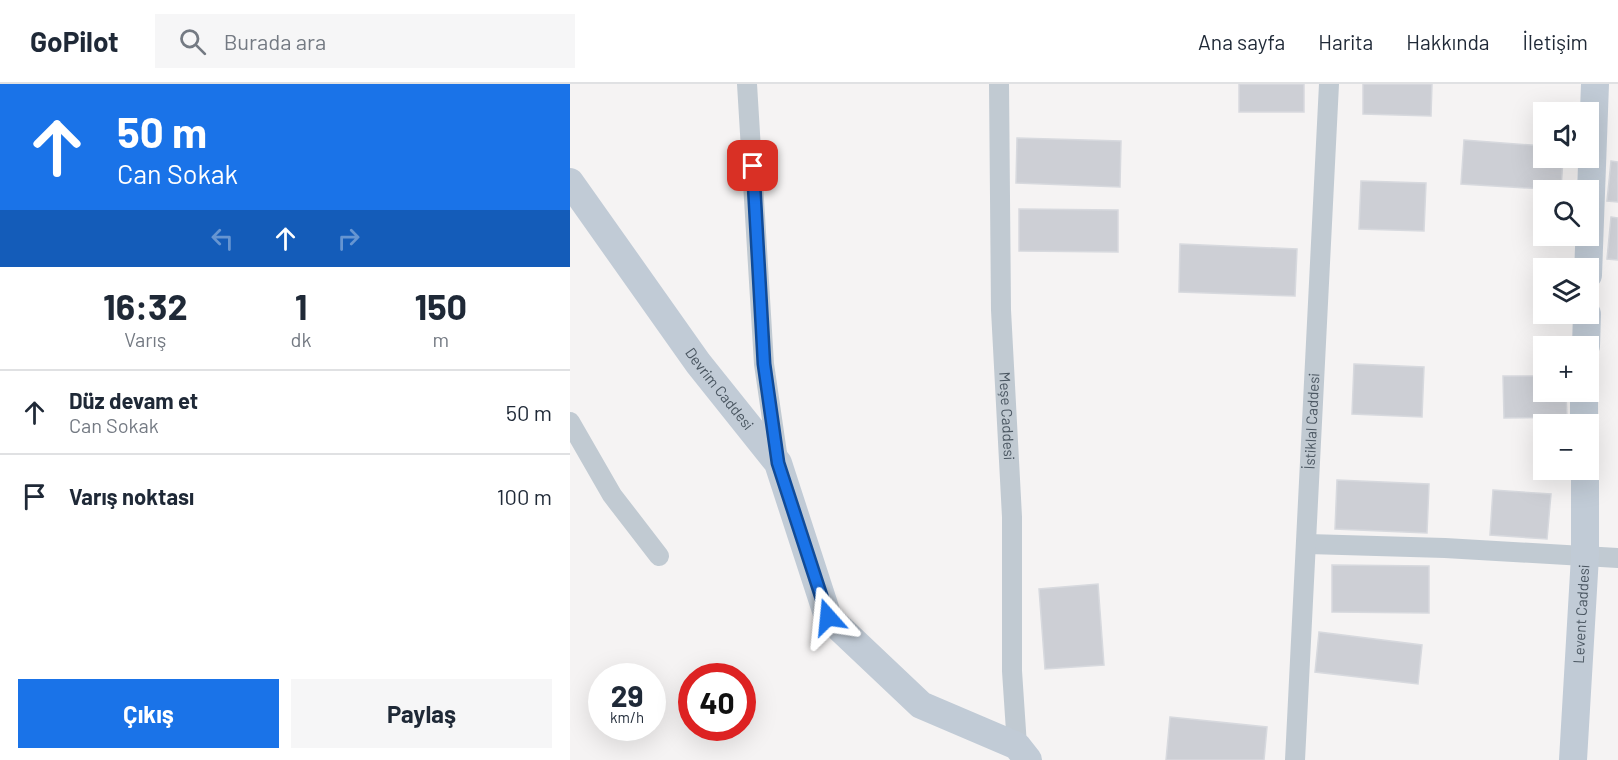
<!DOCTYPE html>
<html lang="tr">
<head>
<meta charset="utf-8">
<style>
	body { margin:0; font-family:Barlow,sans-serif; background:#f6f6f7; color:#1f2937; height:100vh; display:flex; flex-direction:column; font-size:22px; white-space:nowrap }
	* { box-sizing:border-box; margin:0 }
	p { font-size:20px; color:#747a83 }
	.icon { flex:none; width:33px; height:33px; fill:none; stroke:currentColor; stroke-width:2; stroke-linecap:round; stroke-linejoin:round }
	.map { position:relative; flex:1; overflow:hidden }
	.side { display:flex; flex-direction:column; background:#fff; width:570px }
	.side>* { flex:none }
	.hud { background:#1a73e8; color:#fff; overflow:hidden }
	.tools { position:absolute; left:963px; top:18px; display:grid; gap:12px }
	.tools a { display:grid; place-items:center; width:66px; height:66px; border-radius:0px; background:#fff; box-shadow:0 6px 24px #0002; font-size:30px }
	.speed { position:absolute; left:18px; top:579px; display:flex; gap:12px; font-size:30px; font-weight:700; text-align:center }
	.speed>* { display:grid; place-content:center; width:78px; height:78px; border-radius:50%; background:#fff; box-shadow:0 6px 24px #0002; line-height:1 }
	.speed small { font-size:15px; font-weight:400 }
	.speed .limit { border:9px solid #d22; background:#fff; color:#111 }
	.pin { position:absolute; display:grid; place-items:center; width:51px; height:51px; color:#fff; margin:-26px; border-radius:12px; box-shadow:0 3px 9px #0006 }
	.me { position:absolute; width:66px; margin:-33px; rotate:342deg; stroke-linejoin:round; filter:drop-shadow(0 0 4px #0008) }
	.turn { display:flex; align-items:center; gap:21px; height:126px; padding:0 18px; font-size:27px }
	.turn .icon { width:78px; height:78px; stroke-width:2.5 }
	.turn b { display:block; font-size:42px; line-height:51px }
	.lanes { display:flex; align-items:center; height:57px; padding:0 18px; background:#0003; justify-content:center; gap:30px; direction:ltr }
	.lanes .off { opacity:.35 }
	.eta { display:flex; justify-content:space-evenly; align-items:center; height:102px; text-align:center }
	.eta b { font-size:36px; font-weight:700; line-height:42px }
	.primary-button { display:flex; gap:12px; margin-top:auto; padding:12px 18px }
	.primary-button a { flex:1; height:69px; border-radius:0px; background:#1a73e8; color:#fff; font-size:24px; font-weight:700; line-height:69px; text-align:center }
	.primary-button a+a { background:#f6f6f7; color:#1f2937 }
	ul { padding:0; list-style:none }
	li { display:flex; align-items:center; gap:18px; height:84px; padding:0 18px; border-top:2px solid #e0e1e3 }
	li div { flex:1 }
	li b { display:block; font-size:22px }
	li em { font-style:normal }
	header { display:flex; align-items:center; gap:36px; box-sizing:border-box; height:84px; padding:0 30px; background:#fff; border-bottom:2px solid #e0e1e3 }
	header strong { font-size:28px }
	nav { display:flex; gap:33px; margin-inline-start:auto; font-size:21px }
	.search { width:420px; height:54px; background:#f6f6f7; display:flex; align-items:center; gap:15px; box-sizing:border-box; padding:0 21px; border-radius:0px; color:#747a83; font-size:22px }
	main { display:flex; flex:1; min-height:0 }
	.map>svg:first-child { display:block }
	.building { fill:#cdcfd5; stroke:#d7d9de; stroke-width:1.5 }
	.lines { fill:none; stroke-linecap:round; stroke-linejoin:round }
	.street { stroke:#c1cad2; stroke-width:20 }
	.secondary { stroke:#c1cbd6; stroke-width:28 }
	.route-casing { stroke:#114b97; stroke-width:15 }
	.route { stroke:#1a73e8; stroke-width:10 }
	.labels { text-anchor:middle; stroke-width:4.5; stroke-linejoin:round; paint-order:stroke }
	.street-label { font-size:15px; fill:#4a5661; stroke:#fff }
</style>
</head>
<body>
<header>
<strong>GoPilot</strong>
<div class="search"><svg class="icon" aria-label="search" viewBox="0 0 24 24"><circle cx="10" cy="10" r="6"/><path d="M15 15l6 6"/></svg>Burada ara</div>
<nav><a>Ana sayfa</a><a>Harita</a><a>Hakkında</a><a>İletişim</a></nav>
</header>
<main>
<section class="side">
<div class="hud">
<div class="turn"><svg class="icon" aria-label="ahead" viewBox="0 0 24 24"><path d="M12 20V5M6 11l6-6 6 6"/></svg><div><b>50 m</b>Can Sokak</div></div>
<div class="lanes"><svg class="icon off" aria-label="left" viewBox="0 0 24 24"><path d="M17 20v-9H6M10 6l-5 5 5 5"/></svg><svg class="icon" aria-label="ahead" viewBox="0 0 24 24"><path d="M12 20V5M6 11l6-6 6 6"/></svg><svg class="icon off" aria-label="right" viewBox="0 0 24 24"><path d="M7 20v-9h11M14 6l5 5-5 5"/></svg></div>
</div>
<div class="eta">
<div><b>16:32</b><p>Varış</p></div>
<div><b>1</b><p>dk</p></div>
<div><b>150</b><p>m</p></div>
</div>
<ul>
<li><svg class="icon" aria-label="ahead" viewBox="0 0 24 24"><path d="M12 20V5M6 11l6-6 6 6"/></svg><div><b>Düz devam et</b><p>Can Sokak</p></div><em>50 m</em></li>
<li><svg class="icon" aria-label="arrive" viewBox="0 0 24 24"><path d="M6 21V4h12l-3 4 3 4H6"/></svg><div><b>Varış noktası</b></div><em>100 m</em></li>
</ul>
<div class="primary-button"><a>Çıkış</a><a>Paylaş</a></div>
</section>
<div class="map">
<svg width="1048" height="676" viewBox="0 0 1048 676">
	<rect width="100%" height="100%" fill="#f5f3f3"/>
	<!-- building -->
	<g class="building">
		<rect x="669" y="0" width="65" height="28"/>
		<path d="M793 0H862L861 32 793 30Z"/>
		<path d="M447 54 551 57 550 103 446 99Z"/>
		<path d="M894 56 974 62V74H993L991 106 891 100Z"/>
		<path d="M1041 77 1048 78V118L1037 117Z"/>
		<path d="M791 97 856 99 854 147 789 145Z"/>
		<path d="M449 125 548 126V168L449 167Z"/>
		<path d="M1041 133 1048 134V176L1037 175Z"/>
		<path d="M610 160 727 165 725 212 609 208Z"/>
		<path d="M784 280 854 283 852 333 782 330Z"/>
		<path d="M933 292H974V308H996L997 333 934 334Z"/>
		<path d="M767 396 859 400 857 449 765 445Z"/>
		<path d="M923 406 981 410 977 455 920 451Z"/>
		<path d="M762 481 859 482V529L762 528Z"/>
		<path d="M528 500 534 581 475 585 469 505Z"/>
		<path d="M749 548 852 561 848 600 745 588Z"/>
		<path d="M600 633 697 643 694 676H596Z"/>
	</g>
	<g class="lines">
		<!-- street -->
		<g class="street">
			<path d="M177 0 194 280 208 376"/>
			<path id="s1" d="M429 0 431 226 442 433V587L447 662"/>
			<path d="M0 338 42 411 89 472"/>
			<path d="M738 460 875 464 1048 474"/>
			<path id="s2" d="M725 676 759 0"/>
		</g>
		<!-- secondary -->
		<g class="secondary">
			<path id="s3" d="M0 98 128 279 208 379 258 533 351 621 447 662 458 676"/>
			<path d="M1018 191 1025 0"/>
			<path d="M1016 262 1017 230"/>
			<path d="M1014 340V308"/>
			<path id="s4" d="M1003 676 1015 472V386"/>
		</g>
	</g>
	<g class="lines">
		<defs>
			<path id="route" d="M183 82 194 280 208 379 258 533"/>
		</defs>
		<!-- route casing -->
		<use href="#route" class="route-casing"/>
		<!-- route -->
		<use href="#route" class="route"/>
	</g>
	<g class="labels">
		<!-- street labels -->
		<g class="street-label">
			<text dy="5" stroke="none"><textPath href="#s3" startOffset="255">Devrim Caddesi</textPath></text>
			<text dy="5" stroke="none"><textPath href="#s1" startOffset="332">Meşe Caddesi</textPath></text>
			<text dy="5" stroke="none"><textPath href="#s2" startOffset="339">İstiklal Caddesi</textPath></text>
			<text dy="5" stroke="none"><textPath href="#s4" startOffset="146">Levent Caddesi</textPath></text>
		</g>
	</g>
</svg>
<div class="tools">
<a><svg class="icon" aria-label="sound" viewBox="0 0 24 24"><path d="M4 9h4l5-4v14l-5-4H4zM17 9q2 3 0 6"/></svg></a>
<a><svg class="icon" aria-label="search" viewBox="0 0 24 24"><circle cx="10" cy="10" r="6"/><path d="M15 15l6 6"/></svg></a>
<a><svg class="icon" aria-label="layers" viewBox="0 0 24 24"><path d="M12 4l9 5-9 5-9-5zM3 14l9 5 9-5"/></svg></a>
<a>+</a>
<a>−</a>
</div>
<div class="speed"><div>29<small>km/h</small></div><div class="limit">40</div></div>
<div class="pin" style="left:183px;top:82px;background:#d93025"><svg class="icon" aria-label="arrive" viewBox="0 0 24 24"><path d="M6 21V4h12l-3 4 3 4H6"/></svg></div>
<svg class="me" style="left:258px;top:533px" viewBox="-20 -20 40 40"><path d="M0-17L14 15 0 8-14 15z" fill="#1a73e8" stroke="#fff" stroke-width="4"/></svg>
</div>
</main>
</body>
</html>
